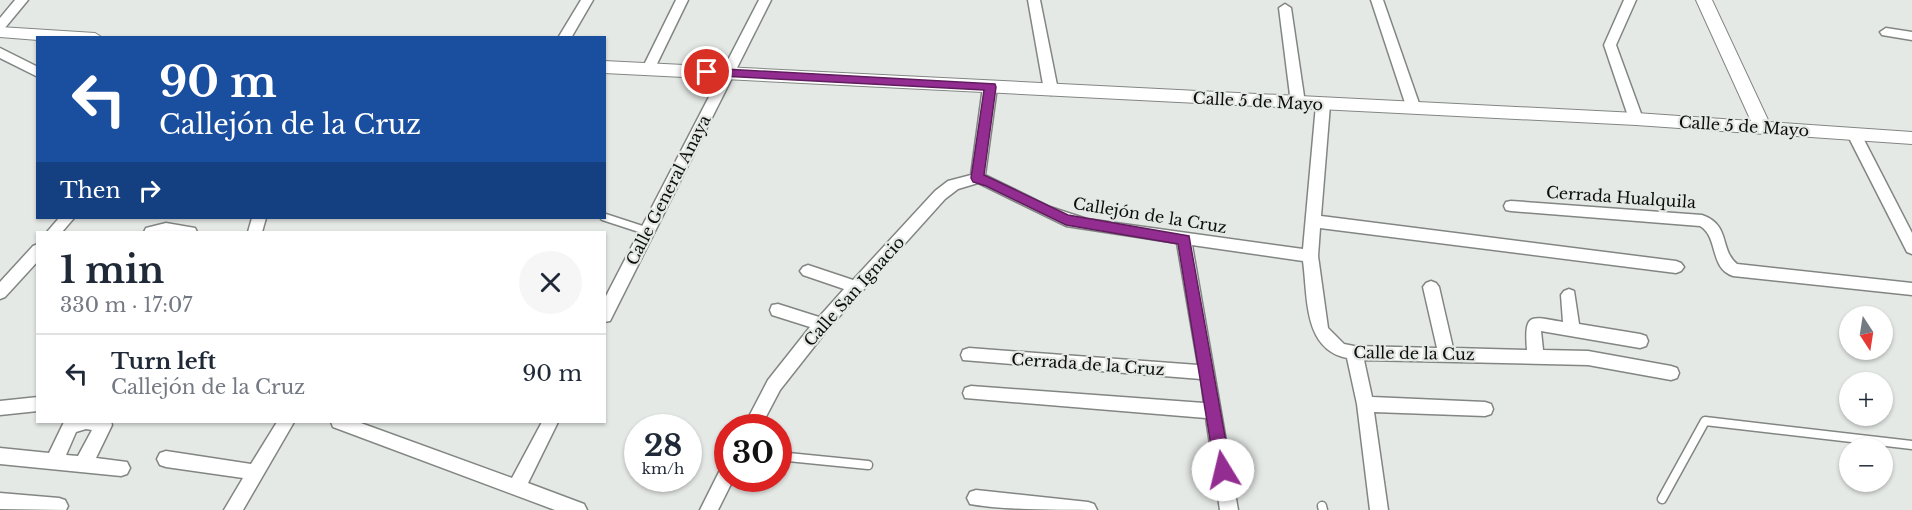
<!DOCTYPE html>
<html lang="en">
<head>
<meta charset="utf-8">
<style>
	body { margin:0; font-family:"Libre Baskerville",serif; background:#f6f6f7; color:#1f2937; height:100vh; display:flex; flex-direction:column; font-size:22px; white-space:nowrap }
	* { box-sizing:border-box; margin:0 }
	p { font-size:20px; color:#747a83 }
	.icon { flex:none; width:33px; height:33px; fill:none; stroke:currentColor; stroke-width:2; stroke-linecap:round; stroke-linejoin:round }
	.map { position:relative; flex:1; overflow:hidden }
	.sheet { position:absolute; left:36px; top:231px; width:570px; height:192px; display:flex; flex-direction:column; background:#fff; border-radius:0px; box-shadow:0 2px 4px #0004 }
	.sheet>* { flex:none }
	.hud { position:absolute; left:36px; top:36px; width:570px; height:183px; border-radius:0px; box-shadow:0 2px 4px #0004; background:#1a4fa0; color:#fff; overflow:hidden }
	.needle { width:39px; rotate:168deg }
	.buttons { position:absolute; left:1839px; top:306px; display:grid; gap:12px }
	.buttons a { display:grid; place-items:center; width:54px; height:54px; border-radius:50%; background:#fff; box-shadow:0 2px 4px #0004; font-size:30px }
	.speed { position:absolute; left:624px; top:414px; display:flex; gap:12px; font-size:30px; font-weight:700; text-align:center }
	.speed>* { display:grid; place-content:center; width:78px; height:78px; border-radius:50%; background:#fff; box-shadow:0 2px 4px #0004; line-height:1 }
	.speed small { font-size:15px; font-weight:400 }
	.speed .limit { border:9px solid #d22; background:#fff; color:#111 }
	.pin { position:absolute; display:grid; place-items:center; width:51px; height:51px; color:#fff; margin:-26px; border:3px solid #fff; border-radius:50%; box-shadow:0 2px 6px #0007 }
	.me { position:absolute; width:66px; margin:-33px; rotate:351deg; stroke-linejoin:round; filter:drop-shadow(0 0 4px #0008) }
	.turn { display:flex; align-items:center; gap:21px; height:126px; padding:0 24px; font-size:27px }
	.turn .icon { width:78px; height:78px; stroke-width:2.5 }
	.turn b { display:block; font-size:42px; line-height:51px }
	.then { display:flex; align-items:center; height:57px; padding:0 24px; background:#0003; gap:12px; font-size:22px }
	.round { display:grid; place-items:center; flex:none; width:63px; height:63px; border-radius:32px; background:#f6f6f7 }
	.overview { display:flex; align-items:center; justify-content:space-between; height:102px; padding:0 24px }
	h1 { font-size:36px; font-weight:800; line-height:45px }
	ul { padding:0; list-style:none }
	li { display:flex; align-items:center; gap:18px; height:78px; padding:0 24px; border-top:2px solid #e0e1e3 }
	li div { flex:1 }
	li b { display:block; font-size:22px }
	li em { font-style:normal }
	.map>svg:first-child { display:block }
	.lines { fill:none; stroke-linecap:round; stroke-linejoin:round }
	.service-far1-casing { stroke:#828683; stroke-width:10 }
	.service-casing { stroke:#828683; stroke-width:11 }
	.minor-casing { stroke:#828683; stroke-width:3 }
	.tertiary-casing { stroke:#828683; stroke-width:2 }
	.service-far1 { stroke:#fff; stroke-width:7 }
	.service { stroke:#fff; stroke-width:8 }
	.minor { fill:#fff; fill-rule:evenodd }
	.tertiary { fill:#fff; fill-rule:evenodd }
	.route { fill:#942d91; stroke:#601d5e; stroke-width:1.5 }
	.labels { text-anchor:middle; stroke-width:4.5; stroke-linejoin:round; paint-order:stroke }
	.street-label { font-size:16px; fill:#0c0e0d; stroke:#e5e9e6 }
</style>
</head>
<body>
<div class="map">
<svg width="1912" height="510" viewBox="0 0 1912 510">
	<rect width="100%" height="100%" fill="#e5e9e6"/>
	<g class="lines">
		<defs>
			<path id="service-far1" d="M604 217 647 231"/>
			<g id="service">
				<path d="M643 230 647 231"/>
				<path d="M778 456 868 465"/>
				<path d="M1662 499 1705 421 1912 445"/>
				<path d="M1322 506 1323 510"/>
			</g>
			<g id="minor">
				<path d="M15 0H28L4 29 0 30V18Z"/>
				<path d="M581 0H593L571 38H558Z"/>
				<path d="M676 0H688L653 72H643L642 69Z"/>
				<path d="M759 0H771L610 321 604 322V300Z"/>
				<path d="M1028 0H1040L1058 90 1051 95 1044 90Z"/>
				<path d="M1371 0H1383L1421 109 1419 112H1409L1407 109Z"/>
				<path d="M1624 0H1636L1616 45 1643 119 1636 124 1629 119 1604 45Z"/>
				<path d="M1285 4 1291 8 1305 103 1298 108 1291 103 1279 8Z"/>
				<path d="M1886 28 1912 32V40L1882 35 1880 32Z"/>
				<path d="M0 48 38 67V77L0 58Z"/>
				<path d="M990 82 997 87 985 175 1050 207 1087 219 1303 249 1316 105 1318 102H1328L1330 105 1321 216 1676 261 1681 263 1684 267 1681 271 1676 273 1320 228 1318 256 1328 328 1344 344 1354 346 1437 348 1423 287 1426 283 1431 281 1436 283 1439 287 1453 348 1527 350C1524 312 1530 316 1563 322L1561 295 1564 291 1569 289 1574 291 1579 324 1640 334 1646 336 1648 341 1646 346 1640 348 1541 331 1543 350 1588 351 1671 366 1677 368 1679 373 1677 378 1671 380 1588 365 1364 360 1372 397 1485 402 1491 404 1493 409 1491 414 1485 416 1374 412 1388 510H1370L1357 404 1347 358C1303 349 1308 297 1303 261L1192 245 1238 510H1220L1206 418 965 398 963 393 965 388 971 386 1204 403 1201 379 963 360 961 355 963 350 969 348 1198 365 1177 243 1066 226 978 183 958 189 945 199 828 329 780 390 760 428H743L768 380 810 327 772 315 770 310 772 305 778 304 819 317 844 289 803 275 800 271 803 267 808 265 853 280 935 191 948 181 971 175 983 87Z"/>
				<path d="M1854 129 1861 134 1912 233V254L1907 252 1847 134Z"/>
				<path d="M1511 201 1702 215C1731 225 1719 249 1737 264L1912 283V295L1733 276C1709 268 1719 237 1700 226L1511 211 1506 210 1504 206 1506 202Z"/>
				<path d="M59 218H74L62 232H47Z"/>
				<path d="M252 218H266L262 232H248Z"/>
				<path d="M166 223 195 228 197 232H144L146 228Z"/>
				<path d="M38 244V261L5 297 0 299V282L33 246Z"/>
				<path d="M38 397V411L0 415V401Z"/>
				<path d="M64 422H111L112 425 96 458 127 462 130 468 127 474 121 476 0 464V448L49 453ZM86 429 92 430 78 456 66 455 76 432Z"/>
				<path d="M277 422H294L243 510H224L243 478 166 467 160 465 157 459 160 453 166 451 251 464Z"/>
				<path d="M331 422H358L512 478 542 422H558L528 483 584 504 587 510H555L333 427Z"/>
				<path d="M728 464V478H734L718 510H700L722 466Z"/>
				<path d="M976 490 1088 502 1094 504 1097 510C1062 510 1001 510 970 504L967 498 970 492Z"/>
				<path d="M0 493 59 498 65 500 68 506 66 510 0 509Z"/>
			</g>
			<g id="tertiary">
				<path d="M1696 0H1712L1769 122 1912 132V144L1636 125 604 73V61L1636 113 1751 121Z"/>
				<path d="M0 27 95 33 103 38H38V40L0 37Z"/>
			</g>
		</defs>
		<!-- service-far1 casing -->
		<use href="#service-far1" class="service-far1-casing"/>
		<!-- service casing -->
		<use href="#service" class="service-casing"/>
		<!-- minor casing -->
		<use href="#minor" class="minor-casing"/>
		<!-- tertiary casing -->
		<use href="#tertiary" class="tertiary-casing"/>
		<!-- service-far1 -->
		<use href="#service-far1" class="service-far1"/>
		<!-- service -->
		<use href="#service" class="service"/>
		<!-- minor -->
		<use href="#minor" class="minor"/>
		<!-- tertiary -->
		<use href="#tertiary" class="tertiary"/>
	</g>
	<!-- route -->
	<path class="route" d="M707 68 995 84 996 87 984 175 1068 215 1189 236 1231 470 1229 475 1223 477 1218 475 1215 470 1178 244 1066 225 986 186 973 182 971 178 984 90 702 75 701 72Z"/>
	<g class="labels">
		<!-- street labels -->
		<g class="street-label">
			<text transform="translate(1258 101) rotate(3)" y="6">Calle 5 de Mayo</text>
			<text transform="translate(1744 126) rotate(4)" y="6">Calle 5 de Mayo</text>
			<text transform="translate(668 190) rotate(-63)" y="6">Calle General Anaya</text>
			<text transform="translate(1621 197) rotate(4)" y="6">Cerrada Hualquila</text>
			<text transform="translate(1150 215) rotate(9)" y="6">Callejón de la Cruz</text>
			<text transform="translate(854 291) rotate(-48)" y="6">Calle San Ignacio</text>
			<text transform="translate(1414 353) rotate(1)" y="6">Calle de la Cuz</text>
			<text transform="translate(1088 364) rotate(4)" y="6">Cerrada de la Cruz</text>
		</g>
	</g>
</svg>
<div class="buttons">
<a><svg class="needle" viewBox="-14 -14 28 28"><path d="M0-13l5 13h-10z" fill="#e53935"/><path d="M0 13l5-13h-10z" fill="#747a83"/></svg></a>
<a>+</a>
<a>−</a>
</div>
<div class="speed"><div>28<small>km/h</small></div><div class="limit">30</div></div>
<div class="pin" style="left:707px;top:72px;background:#d93025"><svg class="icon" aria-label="arrive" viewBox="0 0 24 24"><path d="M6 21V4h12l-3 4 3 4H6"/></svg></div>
<svg class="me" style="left:1223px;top:470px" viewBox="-20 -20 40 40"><circle r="19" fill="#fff"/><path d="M0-13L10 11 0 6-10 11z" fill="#942d91"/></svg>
<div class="hud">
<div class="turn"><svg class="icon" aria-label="left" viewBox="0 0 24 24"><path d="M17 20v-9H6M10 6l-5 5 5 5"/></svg><div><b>90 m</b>Callejón de la Cruz</div></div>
<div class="then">Then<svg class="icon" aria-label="right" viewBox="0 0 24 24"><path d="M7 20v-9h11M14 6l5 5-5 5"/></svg></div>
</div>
<section class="sheet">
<div class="overview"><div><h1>1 min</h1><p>330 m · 17:07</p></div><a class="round"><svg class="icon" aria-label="close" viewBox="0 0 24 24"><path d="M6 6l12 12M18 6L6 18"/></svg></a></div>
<ul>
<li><svg class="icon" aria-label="left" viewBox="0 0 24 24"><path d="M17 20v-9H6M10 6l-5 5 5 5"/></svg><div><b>Turn left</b><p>Callejón de la Cruz</p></div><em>90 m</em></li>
</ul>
</section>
</div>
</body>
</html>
